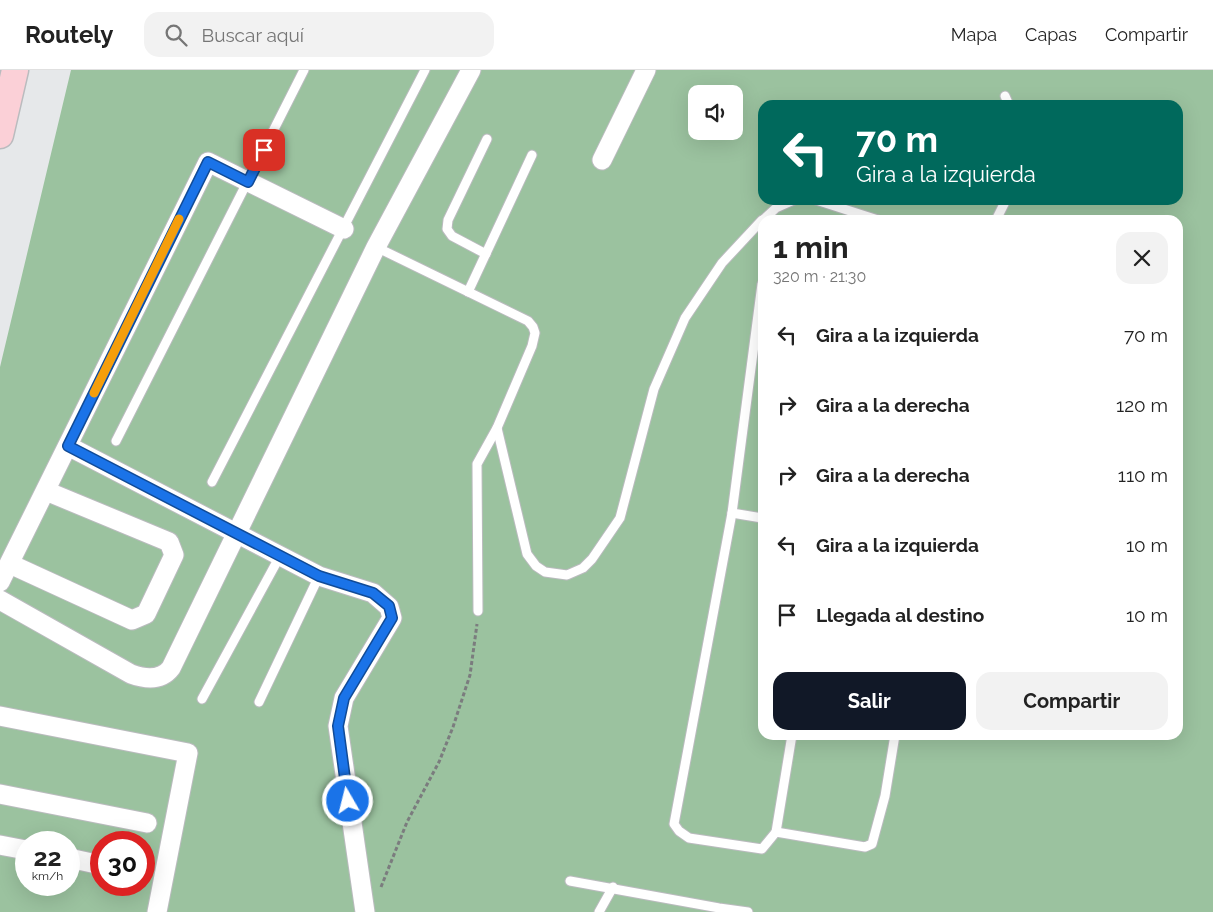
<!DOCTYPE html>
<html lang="es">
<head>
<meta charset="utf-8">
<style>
	body { margin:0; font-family:Raleway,sans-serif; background:#f2f2f2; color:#222; height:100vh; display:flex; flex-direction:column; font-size:19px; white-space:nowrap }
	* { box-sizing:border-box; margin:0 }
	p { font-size:16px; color:#767676 }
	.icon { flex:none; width:28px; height:28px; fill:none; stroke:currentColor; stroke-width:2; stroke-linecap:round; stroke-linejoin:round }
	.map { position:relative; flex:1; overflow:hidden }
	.details { position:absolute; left:758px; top:145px; width:425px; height:525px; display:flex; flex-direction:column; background:#fff; border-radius:15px; box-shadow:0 5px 20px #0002 }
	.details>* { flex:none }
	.banner { position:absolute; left:758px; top:30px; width:425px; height:105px; border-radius:15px; box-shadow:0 5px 20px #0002; background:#00695c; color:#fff; overflow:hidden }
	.fabs { position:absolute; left:688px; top:15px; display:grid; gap:10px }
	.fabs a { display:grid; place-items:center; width:55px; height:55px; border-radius:10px; background:#fff; box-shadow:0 5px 20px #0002; font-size:25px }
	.speed { position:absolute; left:15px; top:761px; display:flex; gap:10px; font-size:25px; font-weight:700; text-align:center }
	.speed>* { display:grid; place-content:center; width:65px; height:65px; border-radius:50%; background:#fff; box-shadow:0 5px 20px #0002; line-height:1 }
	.speed small { font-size:12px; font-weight:400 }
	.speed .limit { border:8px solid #d22; background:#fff; color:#111 }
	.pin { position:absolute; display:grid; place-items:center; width:42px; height:42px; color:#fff; margin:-21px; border-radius:10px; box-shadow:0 2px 8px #0006 }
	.me { position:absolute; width:55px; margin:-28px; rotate:352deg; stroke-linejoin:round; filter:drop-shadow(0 0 4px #0008) }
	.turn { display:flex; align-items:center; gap:18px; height:105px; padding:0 15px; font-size:22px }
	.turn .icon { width:65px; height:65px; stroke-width:2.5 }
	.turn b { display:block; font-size:35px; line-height:42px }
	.round { display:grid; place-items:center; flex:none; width:52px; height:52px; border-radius:15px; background:#f2f2f2 }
	.summary { display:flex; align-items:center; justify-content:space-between; height:85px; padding:0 15px }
	h1 { font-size:30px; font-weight:700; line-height:38px }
	.action { display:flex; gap:10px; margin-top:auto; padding:10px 15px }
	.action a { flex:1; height:58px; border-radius:15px; background:#111827; color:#fff; font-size:20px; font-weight:700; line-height:58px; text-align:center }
	.action a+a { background:#f2f2f2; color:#222 }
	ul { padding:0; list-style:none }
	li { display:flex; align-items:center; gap:15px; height:70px; padding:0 15px }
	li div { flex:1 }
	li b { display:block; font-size:19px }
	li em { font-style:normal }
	header { display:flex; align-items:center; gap:30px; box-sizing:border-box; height:70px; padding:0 25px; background:#fff; border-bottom:1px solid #e0e0e0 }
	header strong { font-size:24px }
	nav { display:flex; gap:28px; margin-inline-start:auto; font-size:18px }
	.search { width:350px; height:45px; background:#f2f2f2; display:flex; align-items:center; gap:12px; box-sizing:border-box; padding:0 18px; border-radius:15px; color:#767676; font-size:19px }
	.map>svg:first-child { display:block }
	.green { fill:#9bc29f; fill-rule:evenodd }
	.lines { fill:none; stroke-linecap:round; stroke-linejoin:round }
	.service-casing { stroke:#babbbe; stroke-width:11 }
	.minor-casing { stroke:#babbbe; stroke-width:21 }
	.secondary-casing { stroke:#babbbe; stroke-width:29 }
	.path { stroke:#7b7c7e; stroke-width:3; stroke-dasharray:4 2.5; stroke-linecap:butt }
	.service { stroke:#fff; stroke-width:9 }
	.minor { stroke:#fff; stroke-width:19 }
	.secondary { stroke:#fbd0d7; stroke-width:26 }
	.route-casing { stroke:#114b97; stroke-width:12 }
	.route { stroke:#1a73e8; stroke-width:9 }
	.slow { stroke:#f59e0b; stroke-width:9 }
</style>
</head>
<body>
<header>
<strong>Routely</strong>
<div class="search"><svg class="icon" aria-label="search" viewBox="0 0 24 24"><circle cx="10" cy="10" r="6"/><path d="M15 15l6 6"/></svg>Buscar aquí</div>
<nav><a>Mapa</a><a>Capas</a><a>Compartir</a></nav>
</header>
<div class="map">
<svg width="1213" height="842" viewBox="0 0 1213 842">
	<rect width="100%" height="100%" fill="#e6e8ea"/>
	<!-- green -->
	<path class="green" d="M71 0H1213V842H0V297ZM696 24H734V61H696ZM762 35H1178V130H762ZM762 150H1178V665H762ZM26 772H69V815H26ZM101 772H144V815H101Z"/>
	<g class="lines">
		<defs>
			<g id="service">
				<path d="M1005 26 1009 35"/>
				<path d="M816 130 878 150"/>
				<path d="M763 150 776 138 794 130"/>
				<path d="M996 150 1006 130"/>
				<path d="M376 177 528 251 533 257 535 263 532 276 497 358 477 394 478 541"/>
				<path d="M486 184 452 166 447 159 448 150 487 69"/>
				<path d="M762 214 732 443 674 754 679 761 689 768 762 779 776 762"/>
				<path d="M468 222 532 85"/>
				<path d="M497 358 527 484 536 496 545 502 567 505 583 498 592 489 620 448 654 319 685 248 722 193 762 150"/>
				<path d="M116 371 304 0"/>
				<path d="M212 412 425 0"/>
				<path d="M732 443 762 448"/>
				<path d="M202 629 280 486"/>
				<path d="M259 632 319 506"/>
				<path d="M792 665 776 762 865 777 872 774 885 726 895 665"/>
				<path d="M570 811 719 838 748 842"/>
				<path d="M599 842 613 817"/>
			</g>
			<g id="minor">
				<path d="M602 90 646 0"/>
				<path d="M68 376 319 506 373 523 389 537 392 548 344 628 338 656 365 842"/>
				<path d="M10 494 132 550 146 544 174 485 169 472 46 421"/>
				<path d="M0 512 208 92 344 159"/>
				<path d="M0 530 131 604C145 609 161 611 171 598L376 177 471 0"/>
				<path d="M0 646 188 683 157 842"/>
				<path d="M0 724 147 753"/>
				<path d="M0 775 26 780"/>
				<path d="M69 788 101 795"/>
			</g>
			<path id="secondary" d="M0 65 15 0"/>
		</defs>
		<!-- service casing -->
		<use href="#service" class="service-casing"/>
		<!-- minor casing -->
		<use href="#minor" class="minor-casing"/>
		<!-- secondary casing -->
		<use href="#secondary" class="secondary-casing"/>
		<!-- path -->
		<path class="path" d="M381 817 407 752 439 692 453 657 470 605 477 554"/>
		<!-- service -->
		<use href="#service" class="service"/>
		<!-- minor -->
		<use href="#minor" class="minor"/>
		<!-- secondary -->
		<use href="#secondary" class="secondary"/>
	</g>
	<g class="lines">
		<defs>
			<path id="route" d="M264 80 248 112 208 92 68 376 319 506 373 523 389 536 392 548 344 628 338 656 348 731"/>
		</defs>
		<!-- route casing -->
		<use href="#route" class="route-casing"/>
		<!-- route -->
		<use href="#route" class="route"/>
		<!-- slow -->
		<path class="slow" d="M94 323 179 149"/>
	</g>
</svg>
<div class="fabs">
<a><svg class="icon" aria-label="sound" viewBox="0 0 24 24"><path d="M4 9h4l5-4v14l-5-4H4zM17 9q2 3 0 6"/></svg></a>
</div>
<div class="speed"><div>22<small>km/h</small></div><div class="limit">30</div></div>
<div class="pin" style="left:264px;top:80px;background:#d93025"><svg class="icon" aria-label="arrive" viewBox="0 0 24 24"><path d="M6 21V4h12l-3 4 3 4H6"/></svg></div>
<svg class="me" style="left:348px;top:731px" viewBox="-20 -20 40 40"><circle r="17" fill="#1a73e8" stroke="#fff" stroke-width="3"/><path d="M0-11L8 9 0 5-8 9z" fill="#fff"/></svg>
<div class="banner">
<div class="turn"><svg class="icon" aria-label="left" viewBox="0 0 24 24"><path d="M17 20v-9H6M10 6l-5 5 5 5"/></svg><div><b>70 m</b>Gira a la izquierda</div></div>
</div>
<section class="details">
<div class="summary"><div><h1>1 min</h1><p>320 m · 21:30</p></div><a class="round"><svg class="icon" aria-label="close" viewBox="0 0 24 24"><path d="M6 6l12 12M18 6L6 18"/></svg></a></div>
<ul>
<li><svg class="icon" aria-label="left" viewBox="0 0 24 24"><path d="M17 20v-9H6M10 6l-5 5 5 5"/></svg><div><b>Gira a la izquierda</b></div><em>70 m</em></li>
<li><svg class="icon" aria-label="right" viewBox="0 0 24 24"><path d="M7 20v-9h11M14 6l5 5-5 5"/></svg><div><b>Gira a la derecha</b></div><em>120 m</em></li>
<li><svg class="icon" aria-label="right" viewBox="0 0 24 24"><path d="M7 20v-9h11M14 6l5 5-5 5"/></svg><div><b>Gira a la derecha</b></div><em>110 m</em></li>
<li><svg class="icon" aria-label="left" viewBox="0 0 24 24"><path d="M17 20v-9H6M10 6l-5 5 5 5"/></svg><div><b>Gira a la izquierda</b></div><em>10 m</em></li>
<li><svg class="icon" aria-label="arrive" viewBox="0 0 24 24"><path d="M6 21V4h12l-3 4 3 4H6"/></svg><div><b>Llegada al destino</b></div><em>10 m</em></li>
</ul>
<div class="action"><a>Salir</a><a>Compartir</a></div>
</section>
</div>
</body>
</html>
